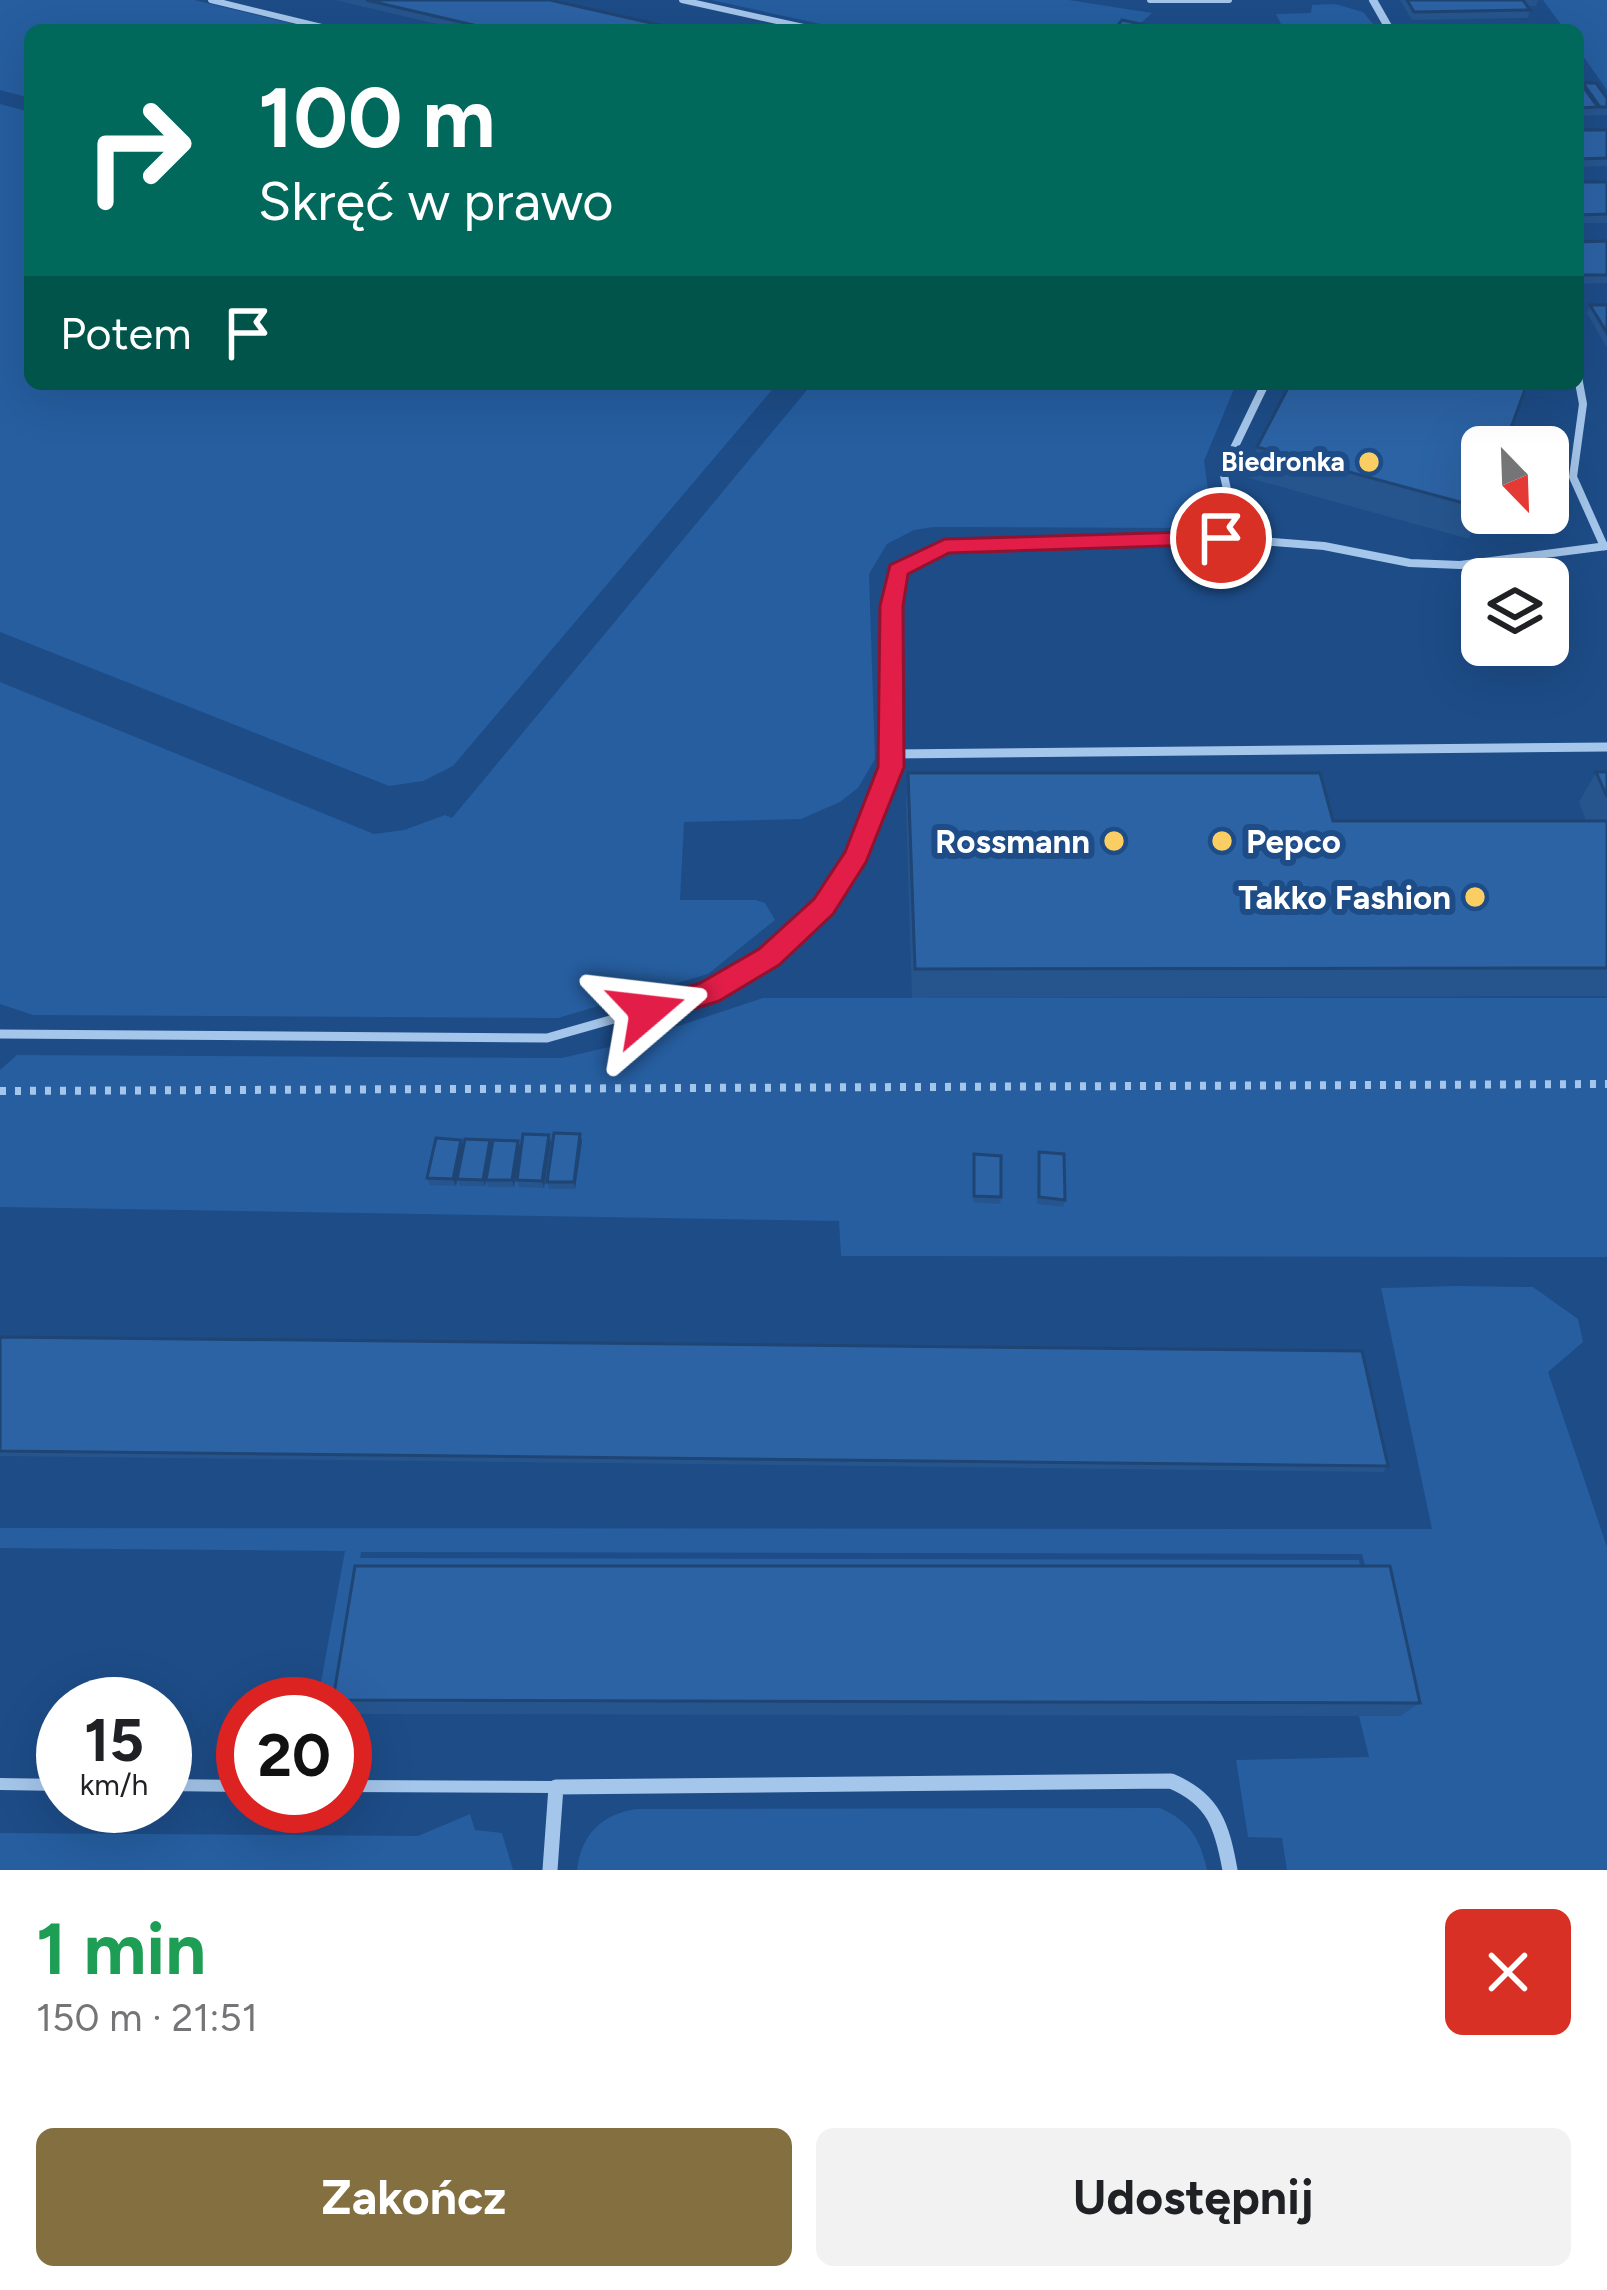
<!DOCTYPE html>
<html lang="pl">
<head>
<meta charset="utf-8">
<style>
	body { margin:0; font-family:Figtree,sans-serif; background:#f2f2f2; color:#202124; height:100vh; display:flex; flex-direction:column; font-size:45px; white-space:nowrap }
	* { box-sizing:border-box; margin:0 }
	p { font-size:39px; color:#757577 }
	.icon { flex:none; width:66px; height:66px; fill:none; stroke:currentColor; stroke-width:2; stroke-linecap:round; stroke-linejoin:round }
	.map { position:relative; height:1870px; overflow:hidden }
	.side { display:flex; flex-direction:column; background:#fff; flex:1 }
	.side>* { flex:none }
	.top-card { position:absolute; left:24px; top:24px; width:1560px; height:366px; border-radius:18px; box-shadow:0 12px 48px #0002; background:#00695c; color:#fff; overflow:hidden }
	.needle { width:78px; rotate:157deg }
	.tools { position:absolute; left:1461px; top:426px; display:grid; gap:24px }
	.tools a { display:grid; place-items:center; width:108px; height:108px; border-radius:18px; background:#fff; box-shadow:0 12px 48px #0002; font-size:60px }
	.speed { position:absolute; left:36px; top:1677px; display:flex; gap:24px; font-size:60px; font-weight:700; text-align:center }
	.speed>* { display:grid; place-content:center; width:156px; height:156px; border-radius:50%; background:#fff; box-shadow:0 12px 48px #0002; line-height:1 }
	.speed small { font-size:30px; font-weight:400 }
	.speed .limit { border:18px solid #d22; background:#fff; color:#111 }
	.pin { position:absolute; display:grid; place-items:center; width:102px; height:102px; color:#fff; margin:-51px; border:6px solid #fff; border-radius:50%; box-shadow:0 3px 12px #0007 }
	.me { position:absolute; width:132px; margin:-66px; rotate:73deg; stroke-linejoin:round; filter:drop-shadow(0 0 9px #0008) }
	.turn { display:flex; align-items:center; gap:42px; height:252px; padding:0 36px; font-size:54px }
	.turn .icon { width:156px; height:156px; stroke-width:2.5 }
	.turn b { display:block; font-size:84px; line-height:102px }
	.then { display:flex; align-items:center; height:114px; padding:0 36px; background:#0003; gap:24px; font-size:45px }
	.round { display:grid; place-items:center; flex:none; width:126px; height:126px; border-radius:18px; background:#f2f2f2 }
	.headline { display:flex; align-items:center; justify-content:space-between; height:204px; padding:0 36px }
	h1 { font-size:72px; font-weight:700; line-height:90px; color:#1e9e55 }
	.button { display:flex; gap:24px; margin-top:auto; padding:24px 36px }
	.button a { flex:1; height:138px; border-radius:18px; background:#836f40; color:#fff; font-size:48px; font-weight:700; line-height:138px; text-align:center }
	.button a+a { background:#f2f2f2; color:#202124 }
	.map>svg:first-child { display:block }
	.green { fill:#265ea0 }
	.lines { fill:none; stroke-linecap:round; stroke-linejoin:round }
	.path { stroke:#a5c6eb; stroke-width:8; stroke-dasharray:6 9; stroke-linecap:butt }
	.lane-far3 { stroke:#a5c6eb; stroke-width:6 }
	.lane-far2 { stroke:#a5c6eb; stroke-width:8 }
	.lane-far1 { stroke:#a5c6eb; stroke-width:9 }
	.lane { stroke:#a5c6eb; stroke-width:12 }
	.street-far1 { stroke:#a5c6eb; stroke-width:8 }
	.street { stroke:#a5c6eb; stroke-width:15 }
	.wall { fill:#26558e }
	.shaded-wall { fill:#1f4574 }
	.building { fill:#2c63a5; stroke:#1f4574; stroke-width:3 }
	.route { fill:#e11d48; stroke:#92132f; stroke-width:3 }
	.poi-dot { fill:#fbce63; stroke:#1d4c87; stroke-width:4.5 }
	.labels { text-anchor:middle; stroke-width:12; stroke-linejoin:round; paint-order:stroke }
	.far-poi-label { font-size:27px; font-weight:bold; fill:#fff; stroke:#1d4c87; text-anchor:end }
	.poi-label { font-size:33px; font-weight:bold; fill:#fff; stroke:#1d4c87; text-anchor:end }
</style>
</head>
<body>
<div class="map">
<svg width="1607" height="1870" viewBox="0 0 1607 1870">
	<rect width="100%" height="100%" fill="#1d4c87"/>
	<!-- green -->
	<g class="green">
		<path d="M0 0H194L318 30H30V98L0 90Z"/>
		<path d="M711 0H1069L1152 13 1133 30H848Z"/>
		<path d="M1543 0H1607V90L1578 49V30H1565Z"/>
		<path d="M1335 4 1363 12 1378 30H1284L1276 14 1311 13 1312 5Z"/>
		<path d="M0 104 30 112V384H777L453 766 423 781 389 786 0 632Z"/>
		<path d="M812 384H1236L1204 461 1211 511 1180 528 933 527 914 530 887 544 869 574 875 759 858 788 840 802 801 819 684 822 680 900H756L765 903 775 920 708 974 558 1018 33 1015 0 1004V682L374 834 404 830 445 815 452 818Z"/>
		<path d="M763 998H1607V1257L841 1256 839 1221 0 1207V1070L17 1055 562 1058 630 1042Z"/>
		<path d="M1457 1286 1533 1287 1578 1319 1583 1342 1548 1372 1607 1547V1870H1287L1282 1838 1248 1837 1236 1760 1369 1757 1359 1716 1370 1584 1362 1554 361 1552 360 1558 1359 1560 1363 1580 317 1704 345 1551 0 1548V1528L1432 1529 1381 1288Z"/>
		<path d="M1160 1808C1190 1821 1200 1839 1207 1870H577C581 1834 602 1814 637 1809Z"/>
		<path d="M470 1814 475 1830 502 1833 513 1870H0V1833L418 1836Z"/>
	</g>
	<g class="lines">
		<!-- path -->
		<path class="path" d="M0 1091 1607 1084"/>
		<!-- lane-far3 -->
		<g class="lane-far3">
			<path d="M211 0 334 30"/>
			<path d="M682 0 817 30"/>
			<path d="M1150 0H1229"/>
		</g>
		<!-- lane-far2 -->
		<g class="lane-far2">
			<path d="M1578 377 1583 404 1573 477 1604 546"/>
			<path d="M1238 540 1223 471 1265 384"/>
			<path d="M891 715 892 606 898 571 945 546 1221 538 1324 546 1410 563 1460 565 1607 546"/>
		</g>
		<!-- lane-far1 -->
		<g class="lane-far1">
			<path d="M891 754 1607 747"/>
			<path d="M0 1034 547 1038 709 992 769 957 823 907 875 817 891 767V712"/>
		</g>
		<!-- lane -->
		<g class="lane">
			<path d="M0 1784 63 1785"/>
			<path d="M165 1785 243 1786"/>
			<path d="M345 1786 556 1787"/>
		</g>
		<!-- street-far1 -->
		<path class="street-far1" d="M1373 0 1390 30"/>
		<!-- street -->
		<path class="street" d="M550 1870 556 1787 1171 1781C1214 1799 1222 1826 1230 1870"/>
	</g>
	<!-- wall -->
	<g class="wall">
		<path d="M335 0H550L682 30H462Z"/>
		<path d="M1400 0H1538L1536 6H1528L1530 10 1528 18 1412 20Z"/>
		<path d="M1578 81 1582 85 1583 83 1607 98V115L1578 116Z"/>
		<path d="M1578 130H1607V166L1578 167Z"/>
		<rect x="1578" y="182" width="29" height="41"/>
		<path d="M1607 241V283L1578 284V242Z"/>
		<path d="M1590 305H1607V348L1587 313Z"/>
		<path d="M1257 447 1482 508 1469 539 1249 478Z"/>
		<path d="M1596 772H1607V996L912 998 906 803 908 773 1333 821H1586L1579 802Z"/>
		<path d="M580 1134 582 1141 575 1189H549L547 1182Z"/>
		<path d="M461 1140 464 1147 456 1186 430 1185 427 1178Z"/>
		<path d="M490 1140 492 1147 521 1148 514 1187H488L486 1180 485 1186H460L457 1179Z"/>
		<path d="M551 1142 544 1188 519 1187 517 1180Z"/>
		<path d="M1039 1152 1065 1200 1063 1207 1037 1204Z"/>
		<path d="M974 1154 1001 1197 1000 1204 973 1202Z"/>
		<path d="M0 1337 1388 1466 1383 1472 0 1456Z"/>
		<path d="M333 1700 1420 1703 1400 1716 348 1714 345 1711V1704H337Z"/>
	</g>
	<!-- shaded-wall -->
	<g class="shaded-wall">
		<path d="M580 1134 582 1141 575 1189 574 1182Z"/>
		<path d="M549 1135 551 1142 544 1188 542 1181Z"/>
		<path d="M461 1140 464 1147 456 1186 453 1179Z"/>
		<path d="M490 1140 492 1148 485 1186 483 1180Z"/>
		<path d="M518 1141 521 1148 514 1187 512 1180Z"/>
	</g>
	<!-- building -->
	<g class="building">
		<path d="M366 0H550L682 30H495Z"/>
		<path d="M1407 0H1523L1530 10 1414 12Z"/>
		<path d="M1122 20 1168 30H1114Z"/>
		<path d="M1578 81H1579L1598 107 1578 108Z"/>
		<path d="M1583 83H1596L1607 98V107H1600Z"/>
		<path d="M1578 130H1607V158L1578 159Z"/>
		<path d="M1578 182H1607V214L1578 215Z"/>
		<path d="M1607 241V275H1578V242Z"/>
		<path d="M1590 305H1607V333Z"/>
		<path d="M1290 384H1527L1504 447H1482V508L1257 447Z"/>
		<path d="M1596 772H1607V797Z"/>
		<path d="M908 773H1320L1333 821H1607V968L915 969Z"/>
		<path d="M554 1133 580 1134 574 1182H547Z"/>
		<path d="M523 1134 549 1135 542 1181 517 1180Z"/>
		<path d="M436 1138 461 1140 453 1179 427 1178Z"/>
		<path d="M465 1139 490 1140 483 1180 457 1179Z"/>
		<path d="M493 1140 518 1141 512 1180H486Z"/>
		<path d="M1039 1152 1064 1154 1065 1200 1039 1197Z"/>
		<path d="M974 1154 1001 1156V1197L974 1196Z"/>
		<path d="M0 1337 1362 1351 1388 1466 0 1451Z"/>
		<path d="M355 1566H1390L1420 1703 333 1700Z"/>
	</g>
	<!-- route -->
	<path class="route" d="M1221 531 1232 538 1229 544 949 553 908 574 903 606 904 767 866 862 833 914 779 965 719 1001 647 1023 637 1019 633 1011 637 1003 700 983 759 949 814 899 845 852 878 767 880 606 890 565 945 539Z"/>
	<!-- markers -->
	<g class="poi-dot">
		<circle cx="1369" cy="462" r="12"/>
		<circle cx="1114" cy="841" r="12"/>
		<circle cx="1222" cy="841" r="12"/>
		<circle cx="1475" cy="897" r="12"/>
	</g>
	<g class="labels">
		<!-- far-poi labels -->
		<g class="far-poi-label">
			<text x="1345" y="471">Biedronka</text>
		</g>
		<!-- poi labels -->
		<g class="poi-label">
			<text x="1090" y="853">Rossmann</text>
			<text x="1246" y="853" text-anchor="start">Pepco</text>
			<text x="1451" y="909">Takko Fashion</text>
		</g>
	</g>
</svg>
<div class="tools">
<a><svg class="needle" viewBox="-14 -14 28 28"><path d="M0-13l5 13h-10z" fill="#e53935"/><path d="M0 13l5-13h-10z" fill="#757577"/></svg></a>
<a><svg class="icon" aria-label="layers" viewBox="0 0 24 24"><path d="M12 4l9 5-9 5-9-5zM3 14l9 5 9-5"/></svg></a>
</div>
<div class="speed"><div>15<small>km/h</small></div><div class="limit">20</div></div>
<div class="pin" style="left:1221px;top:538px;background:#d93025"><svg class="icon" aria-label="arrive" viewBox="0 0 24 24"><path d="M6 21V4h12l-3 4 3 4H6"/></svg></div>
<svg class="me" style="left:647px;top:1011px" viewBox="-20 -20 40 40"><path d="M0-17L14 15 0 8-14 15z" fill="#e11d48" stroke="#fff" stroke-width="4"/></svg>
<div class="top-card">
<div class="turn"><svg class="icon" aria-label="right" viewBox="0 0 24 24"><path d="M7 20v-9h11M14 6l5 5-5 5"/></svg><div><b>100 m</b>Skręć w prawo</div></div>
<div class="then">Potem<svg class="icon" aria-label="arrive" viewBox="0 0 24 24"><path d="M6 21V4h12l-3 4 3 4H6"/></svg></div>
</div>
</div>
<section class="side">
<div class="headline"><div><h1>1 min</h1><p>150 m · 21:51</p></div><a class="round" style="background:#d93025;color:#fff"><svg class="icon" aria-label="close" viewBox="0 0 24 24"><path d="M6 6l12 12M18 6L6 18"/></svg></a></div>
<div class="button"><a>Zakończ</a><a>Udostępnij</a></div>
</section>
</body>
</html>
